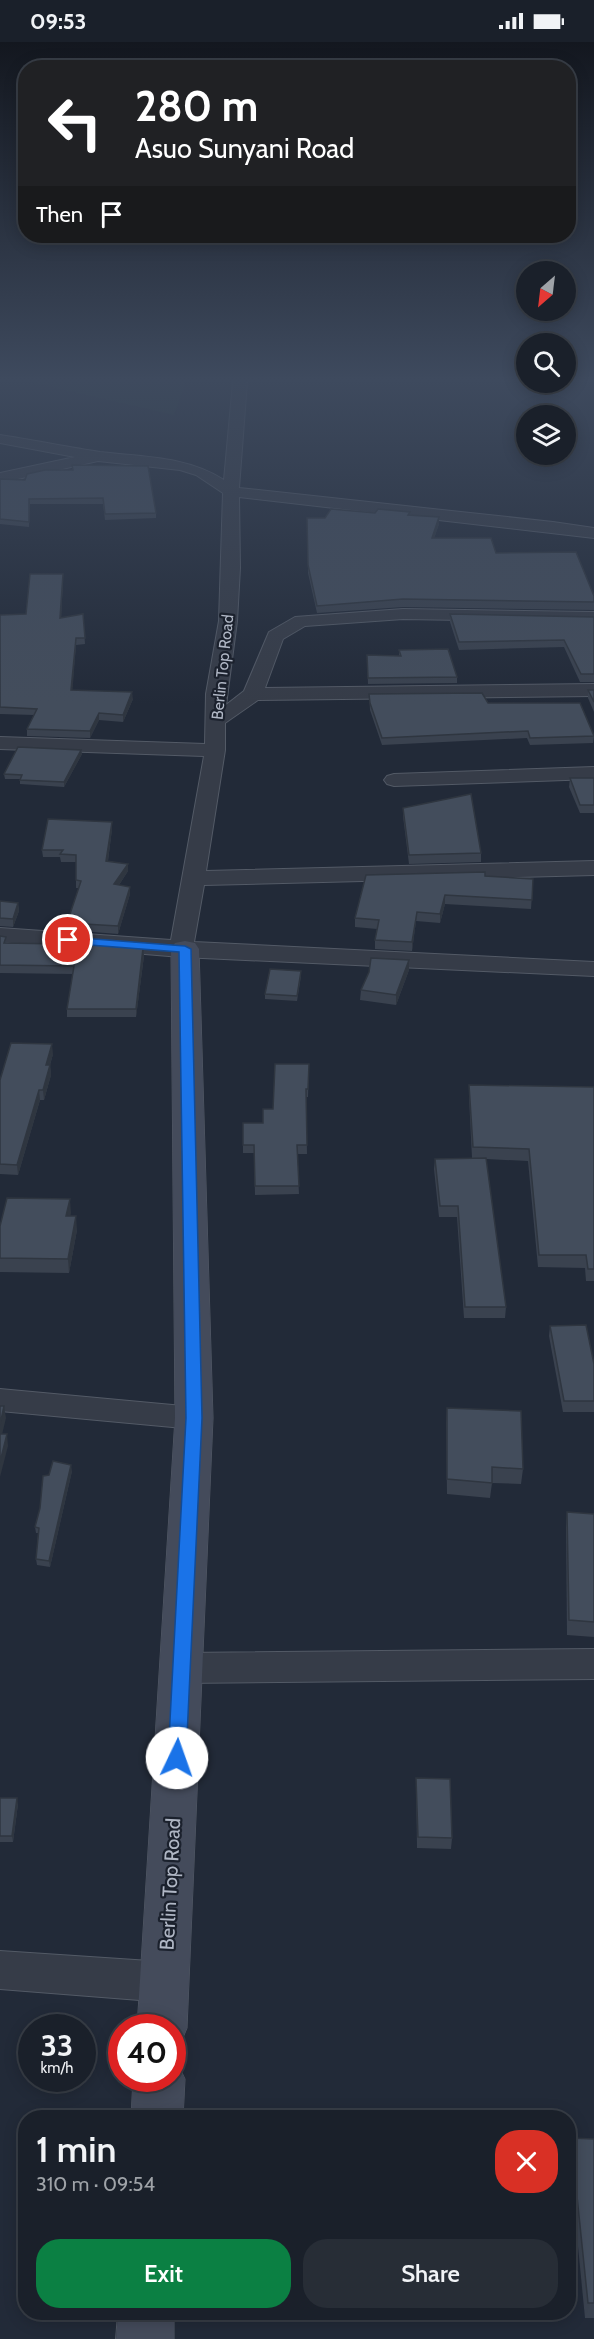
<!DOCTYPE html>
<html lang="en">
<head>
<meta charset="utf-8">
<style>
	body { margin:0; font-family:Cabin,sans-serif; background:#272d36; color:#f1f3f6; height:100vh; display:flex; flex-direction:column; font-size:22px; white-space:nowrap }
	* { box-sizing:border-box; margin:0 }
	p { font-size:20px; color:#9fa3a8 }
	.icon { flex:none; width:33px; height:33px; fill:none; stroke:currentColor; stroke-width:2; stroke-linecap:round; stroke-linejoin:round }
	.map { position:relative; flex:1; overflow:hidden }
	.panel { position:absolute; left:18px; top:2068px; width:558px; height:210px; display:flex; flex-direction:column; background:#1a202a; border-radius:24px; box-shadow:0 3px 15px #0003,0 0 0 2px #383e47 }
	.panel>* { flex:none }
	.banner { position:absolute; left:18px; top:18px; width:558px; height:183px; border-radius:24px; box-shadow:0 3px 15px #0003,0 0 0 2px #383e47; background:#202124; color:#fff; overflow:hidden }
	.needle { width:39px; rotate:208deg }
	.tools { position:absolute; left:516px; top:219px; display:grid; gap:12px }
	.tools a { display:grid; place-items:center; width:60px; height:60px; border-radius:50%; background:#1a202a; box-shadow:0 3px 15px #0003,0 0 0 2px #383e47; font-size:30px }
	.speed { position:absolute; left:18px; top:1972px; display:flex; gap:12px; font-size:30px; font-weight:700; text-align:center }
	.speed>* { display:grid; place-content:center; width:78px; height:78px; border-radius:50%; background:#1a202a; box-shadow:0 3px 15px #0003,0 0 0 2px #383e47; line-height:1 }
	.speed small { font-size:15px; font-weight:400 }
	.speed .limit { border:9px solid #d22; background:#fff; color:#111 }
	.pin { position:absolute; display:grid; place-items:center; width:51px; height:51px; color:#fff; margin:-26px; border:3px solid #fff; border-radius:50%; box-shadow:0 2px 6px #0007 }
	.me { position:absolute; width:66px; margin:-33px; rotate:3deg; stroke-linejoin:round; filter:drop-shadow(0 0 4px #0008) }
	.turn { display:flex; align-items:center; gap:21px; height:126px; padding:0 18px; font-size:27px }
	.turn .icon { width:78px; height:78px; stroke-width:2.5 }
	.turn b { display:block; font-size:42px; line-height:51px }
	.then { display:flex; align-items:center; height:57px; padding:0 18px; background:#0003; gap:12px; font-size:22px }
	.round { display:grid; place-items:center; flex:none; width:63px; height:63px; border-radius:24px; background:#272d36 }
	.overview { display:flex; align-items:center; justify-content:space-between; height:102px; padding:0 18px }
	h1 { font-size:36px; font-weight:600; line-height:45px }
	.button { display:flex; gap:12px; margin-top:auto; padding:12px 18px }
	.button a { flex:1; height:69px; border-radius:24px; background:#0b8043; color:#fff; font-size:24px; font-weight:600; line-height:69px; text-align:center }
	.button a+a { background:#272d36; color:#f1f3f6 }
	.status { display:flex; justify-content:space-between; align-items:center; height:42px; padding:0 30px; background:#1a202a; direction:ltr }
	.status svg { height:16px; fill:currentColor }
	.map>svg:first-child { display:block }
	.green { fill:#25373a }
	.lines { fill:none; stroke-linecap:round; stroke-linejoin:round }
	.street-casing { stroke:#535a66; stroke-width:2 }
	.secondary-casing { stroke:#535a66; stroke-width:1 }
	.street { fill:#363c48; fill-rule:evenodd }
	.secondary { fill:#444b5b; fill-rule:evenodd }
	.wall { fill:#3a424f }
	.shaded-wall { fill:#2f3640 }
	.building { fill:#434d5c; stroke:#2f3640; stroke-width:1.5 }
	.route { fill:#1a73e8; stroke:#114b97; stroke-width:1.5 }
	.labels { text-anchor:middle; stroke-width:4.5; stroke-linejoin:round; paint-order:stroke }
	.far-street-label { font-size:16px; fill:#b0b7c5; stroke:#1b212d }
	.street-label { font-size:20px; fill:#b0b7c5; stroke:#1b212d }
</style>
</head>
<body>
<div class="status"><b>09:53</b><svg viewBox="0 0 49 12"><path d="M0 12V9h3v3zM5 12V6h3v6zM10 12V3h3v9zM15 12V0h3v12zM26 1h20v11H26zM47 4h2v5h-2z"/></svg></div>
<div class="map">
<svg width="594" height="2297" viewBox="0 0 594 2297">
	<rect width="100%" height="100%" fill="#222a38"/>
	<!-- green -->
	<path class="green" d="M30 340H186L174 373Z"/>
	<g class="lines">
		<defs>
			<g id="street">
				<path d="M233 340H247L239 446 553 480 594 486V496L239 455 240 526 237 579 226 663 244 649 269 590 295 575 403 567 594 570V580L403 577 305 584 283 597 265 646 594 642V654L258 658 225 681V708L206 829 594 819V833L204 843 194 900 594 920V934L181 915 0 900V886L171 898 204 714 0 707V695L205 702 206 652 219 579 223 451 196 433 180 428 98 419 0 441V431L75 415 0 401V393C33 398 67 405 100 410 143 415 187 414 224 438Z"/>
				<path d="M594 725V737L394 744 387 742 384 738 387 734 394 732Z"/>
				<path d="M0 1347 194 1365 206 1368 210 1376 206 1384 194 1387 0 1369Z"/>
				<path d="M594 1607V1637L182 1641 169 1636 163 1626 169 1616 182 1611Z"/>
				<path d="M0 1909 165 1920 180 1926 187 1940 180 1954 165 1960 0 1947Z"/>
			</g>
			<g id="secondary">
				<path d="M185 899 195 901 199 907 213 1376 187 1986 180 2003 172 2005V1986H137L175 1376 171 907 175 901Z"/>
				<path d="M172 2018 177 2020 185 2037 183 2076H131L133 2037H172Z"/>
				<path d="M118 2271H174V2297H116Z"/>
			</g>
		</defs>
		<!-- street casing -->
		<use href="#street" class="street-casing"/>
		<!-- secondary casing -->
		<use href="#secondary" class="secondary-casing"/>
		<!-- street -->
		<use href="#street" class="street"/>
		<!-- secondary -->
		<use href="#secondary" class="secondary"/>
	</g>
	<!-- wall -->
	<g class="wall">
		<path d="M72 423 156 471V476L105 478 103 462H30L29 485 0 482V437L25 438 72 428Z"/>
		<path d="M410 473 439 482 434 496 496 511 594 554V568L403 565 317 571 308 531 307 476H325Z"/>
		<path d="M63 538 61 576 83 572 85 602 76 603 72 648 133 657 123 680 99 678 90 696 27 694V687L34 673 0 672V573L26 572Z"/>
		<path d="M450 572 594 575V640H580L564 605 459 608 450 580Z"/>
		<path d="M399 608 457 635V641L368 642 367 613 399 614Z"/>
		<path d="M588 648H594V670L588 656Z"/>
		<path d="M369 652 488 661 594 694 593 701 530 703 527 696 382 703 370 668Z"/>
		<path d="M81 708 82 712 64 745 20 742V737H5L4 732Z"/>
		<path d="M570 736H594V771H580L569 745Z"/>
		<path d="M403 766 481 811V820L409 822 403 774Z"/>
		<path d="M112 780V787L108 819 128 822V829L119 843 130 845V852L118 892 68 888 67 881 79 846H76V820H61L60 815H43L42 808Z"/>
		<path d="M485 834 533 837 531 867 445 862 440 881 416 879 412 909 375 907V898L377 887 355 885V876Z"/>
		<path d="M0 859 18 861 19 869 13 885 0 884Z"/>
		<path d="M0 894 7 901 143 906 144 914 136 975H67V967L73 932 0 931Z"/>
		<path d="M409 918V928L396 963 360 958 361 948Z"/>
		<path d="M301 934 297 959 265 957V952Z"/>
		<path d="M53 1012 50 1023 51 1033 44 1058H40L18 1133 0 1132V1038Z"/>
		<path d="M309 1022 308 1055H306L307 1112H297L299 1152 255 1153 254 1111H243V1081H263L273 1067Z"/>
		<path d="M469 1043 594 1045V1239H586L585 1226 538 1225 528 1119 486 1117 506 1265 505 1276H464L457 1175H439L434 1127 435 1117 472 1116 469 1055Z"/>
		<path d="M70 1157V1174L77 1188 69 1231 0 1230V1184Z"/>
		<path d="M550 1284 594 1322V1370H563L549 1294Z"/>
		<path d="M447 1366 523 1427 521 1442 492 1441 490 1456 447 1452 446 1381Z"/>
		<path d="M72 1429 50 1525 37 1523 36 1517 38 1491H36L35 1485 49 1433Z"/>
		<path d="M567 1470 594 1472V1595L567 1593 566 1485Z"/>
		<path d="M416 1736 452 1796 451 1807 417 1806Z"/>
		<path d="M0 1756 18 1762 13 1800H0Z"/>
		<path d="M571 2096 594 2097V2276H585L569 2112Z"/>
	</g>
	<!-- shaded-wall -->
	<g class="shaded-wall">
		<path d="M439 475V482L432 503V496Z"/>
		<path d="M63 532V538L61 582 60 576Z"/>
		<path d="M76 596V603L72 655 71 648Z"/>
		<path d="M132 650 133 657 123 680V673Z"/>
		<path d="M99 671V678L90 696V689Z"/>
		<path d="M81 708 82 712 64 745V740Z"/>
		<path d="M112 780V787L107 826 106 819Z"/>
		<path d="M128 822V829L115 849 114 842Z"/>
		<path d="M130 845V852L118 892V884Z"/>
		<path d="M445 853V862L440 881V872Z"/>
		<path d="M18 861 19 869 13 885V877Z"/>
		<path d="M417 870 416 879 412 909V900Z"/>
		<path d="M143 906 144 914 136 975V967Z"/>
		<path d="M409 918V928L396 963V953Z"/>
		<path d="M52 1002 53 1012 47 1033 46 1023Z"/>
		<path d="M50 1023 51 1033 44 1058 43 1048Z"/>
		<path d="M39 1048 40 1058 18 1133 17 1123Z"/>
		<path d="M70 1157 71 1171 68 1188 66 1174Z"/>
		<path d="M76 1174 77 1188 69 1231 68 1217Z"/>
		<path d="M4 1364 6 1376 0 1401V1383Z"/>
		<path d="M7 1392 8 1404 0 1435V1420Z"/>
		<path d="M71 1423 72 1429 50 1525 49 1519Z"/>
		<path d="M17 1756 18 1762 13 1800 12 1794Z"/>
	</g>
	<!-- building -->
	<g class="building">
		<path d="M72 423 148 424 156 471 105 472 103 456 29 457V480L0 477V437L25 438 27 432 45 428H73Z"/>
		<path d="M331 467 375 471 378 467 410 470 408 473 439 475 432 496H491L496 511 576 510 594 554V560L403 557 317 564 308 523 307 476H325Z"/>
		<path d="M30 532H63L60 576 83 572 85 596H76L71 648 132 650 123 673 99 671 90 689 27 687 37 667 0 665V573L26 572Z"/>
		<path d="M450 572 594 575V632H581L564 598 459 600Z"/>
		<path d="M448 607 457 635 368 636 367 613 401 614 399 608Z"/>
		<path d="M588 648H594V660Z"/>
		<path d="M482 651 488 661H580L594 694 530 696 528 689 382 696 370 661 369 652Z"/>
		<path d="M18 705 81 708 64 740 20 738 22 733 4 732Z"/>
		<path d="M570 736H594V763H580Z"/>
		<path d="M471 752 481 811 409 813 403 766Z"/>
		<path d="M48 777 112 780 106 819 128 822 114 842 130 845 118 884 67 881 81 839 76 838V813L60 812 63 808H42Z"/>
		<path d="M485 830V834L533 837 532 858 445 853 440 872 417 870 412 900 375 898 379 878 355 876 366 833Z"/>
		<path d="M0 859 18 861 13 877 0 876Z"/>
		<path d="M0 894 6 895 4 901 60 902 61 899 143 906 136 967H67L74 924 0 923Z"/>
		<path d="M371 916 409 918 396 953 361 948 369 930Z"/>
		<path d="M270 927 301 929 297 954 265 952Z"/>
		<path d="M11 1001 52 1002 46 1023H50L43 1048H39L17 1123 0 1122V1038Z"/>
		<path d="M275 1022H309L308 1047H306L307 1103H297L299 1144H255L254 1103H243V1081H263V1067H273Z"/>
		<path d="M469 1043 594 1045V1227H588L586 1213H539L529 1107 473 1105Z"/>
		<path d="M486 1116 506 1265H465L458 1164H440L435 1117Z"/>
		<path d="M7 1156 70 1157 66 1174H76L68 1217 0 1216V1184Z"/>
		<path d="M586 1283 594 1322V1359H564L550 1284Z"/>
		<path d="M0 1364H4L0 1383Z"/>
		<path d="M447 1366 521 1369 523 1427 492 1425V1441L447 1437Z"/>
		<path d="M0 1392H7L0 1420Z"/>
		<path d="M53 1419 71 1423 49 1519 36 1517 39 1486 35 1485 40 1466 43 1434 49 1433Z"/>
		<path d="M567 1470 594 1472V1580L569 1578Z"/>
		<path d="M416 1736 450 1737 452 1796 418 1795Z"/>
		<path d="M0 1756H17L12 1794H0Z"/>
		<path d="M571 2096 594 2097V2261H588Z"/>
	</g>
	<!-- sky -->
	<linearGradient id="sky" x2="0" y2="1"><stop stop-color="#13171f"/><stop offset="0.51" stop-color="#3e4a5e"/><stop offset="1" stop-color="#3e4a5e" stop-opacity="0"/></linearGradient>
	<rect width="594" height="662" fill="url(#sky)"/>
	<!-- route -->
	<path class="route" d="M68 895 185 904 191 907 202 1376 186 1716 184 1721 177 1723 170 1721 168 1716 186 1376 179 910 64 901V896Z"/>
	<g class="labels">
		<!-- far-street labels -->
		<g class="far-street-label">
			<text transform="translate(222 625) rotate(-84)" y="6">Berlin Top Road</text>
		</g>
		<!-- street labels -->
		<g class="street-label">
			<text transform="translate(170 1842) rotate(-87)" y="7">Berlin Top Road</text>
		</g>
	</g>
</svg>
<div class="tools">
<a><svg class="needle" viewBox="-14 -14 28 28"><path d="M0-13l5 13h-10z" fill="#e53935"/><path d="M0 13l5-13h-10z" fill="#9fa3a8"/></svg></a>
<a><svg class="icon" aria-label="search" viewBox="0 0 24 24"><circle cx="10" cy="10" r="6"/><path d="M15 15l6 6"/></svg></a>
<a><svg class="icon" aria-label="layers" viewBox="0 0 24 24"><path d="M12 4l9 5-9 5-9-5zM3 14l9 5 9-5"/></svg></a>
</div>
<div class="speed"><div>33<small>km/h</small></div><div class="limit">40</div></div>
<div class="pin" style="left:68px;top:898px;background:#d93025"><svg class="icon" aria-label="arrive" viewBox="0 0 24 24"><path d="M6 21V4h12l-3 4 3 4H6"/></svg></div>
<svg class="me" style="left:177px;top:1716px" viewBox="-20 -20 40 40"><circle r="19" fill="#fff"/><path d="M0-13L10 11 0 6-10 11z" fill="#1a73e8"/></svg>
<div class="banner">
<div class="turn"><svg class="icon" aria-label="left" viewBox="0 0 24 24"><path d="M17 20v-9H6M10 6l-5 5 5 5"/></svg><div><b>280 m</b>Asuo Sunyani Road</div></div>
<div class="then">Then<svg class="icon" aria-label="arrive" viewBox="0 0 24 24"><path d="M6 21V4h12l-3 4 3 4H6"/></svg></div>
</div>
<section class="panel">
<div class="overview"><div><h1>1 min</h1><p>310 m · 09:54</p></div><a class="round" style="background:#d93025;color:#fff"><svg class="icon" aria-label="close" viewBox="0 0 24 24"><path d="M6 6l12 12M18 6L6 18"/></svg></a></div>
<div class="button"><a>Exit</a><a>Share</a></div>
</section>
</div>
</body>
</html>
